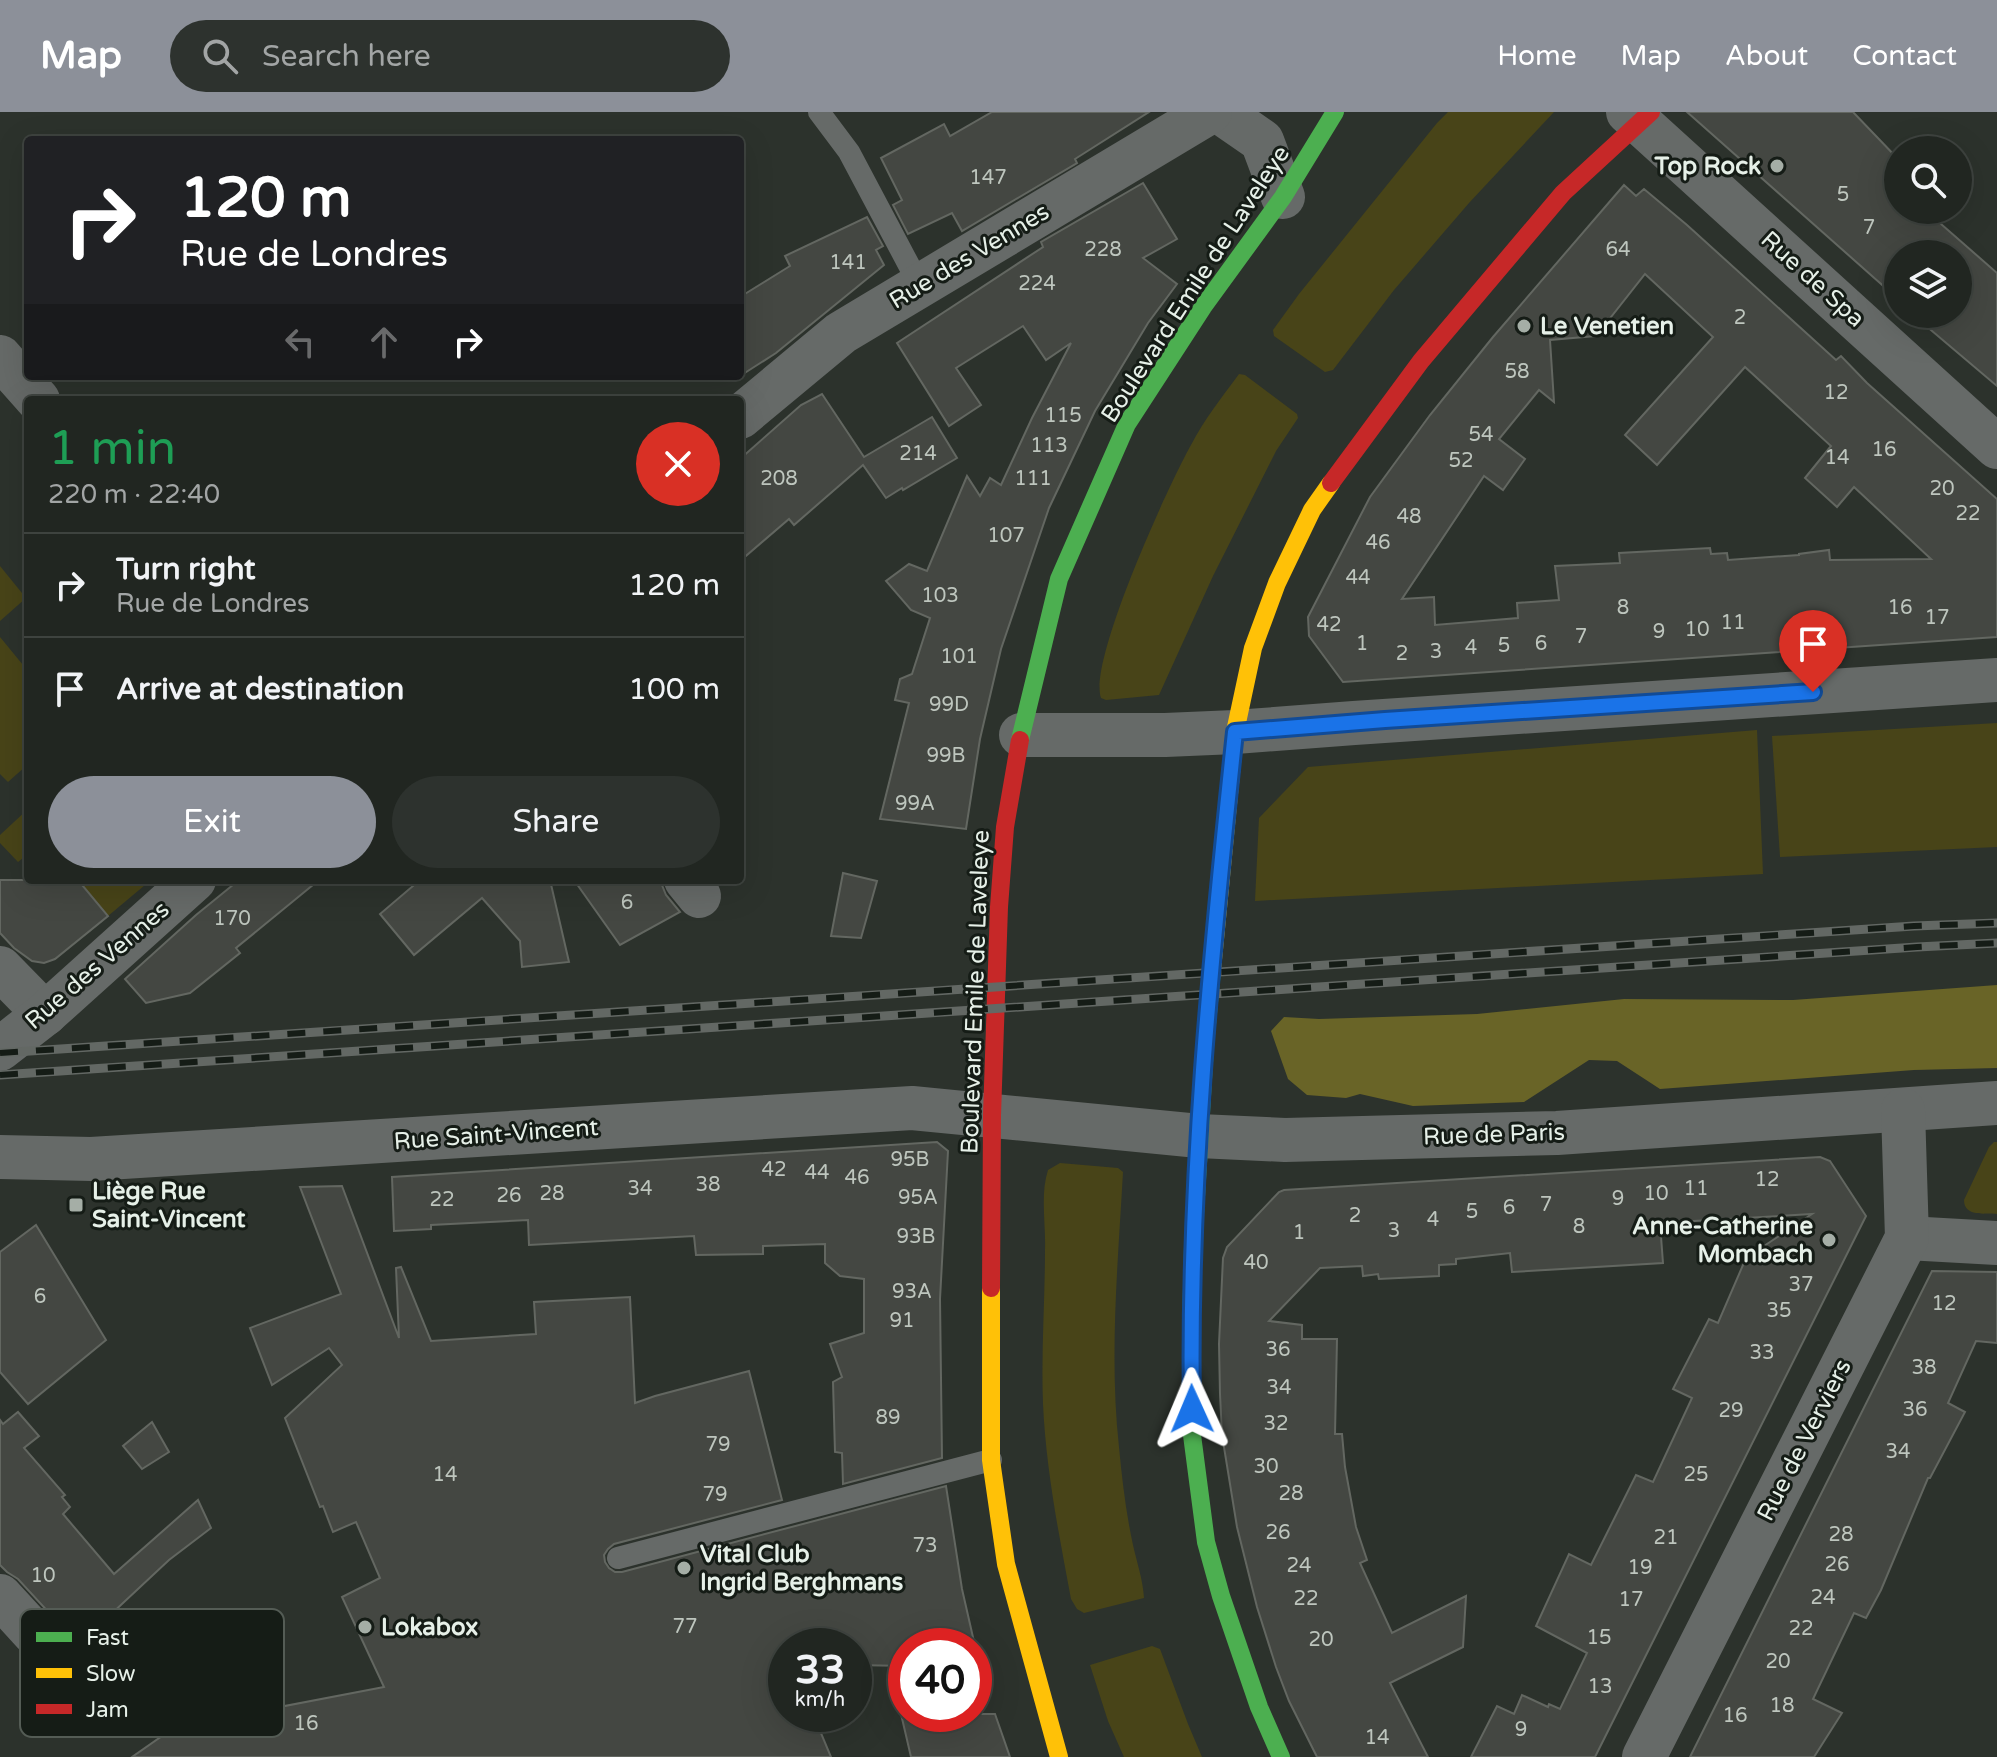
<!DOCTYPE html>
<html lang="en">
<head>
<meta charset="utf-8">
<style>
	body { margin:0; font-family:"Varela Round",sans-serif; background:#2d322e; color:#f1f3f6; height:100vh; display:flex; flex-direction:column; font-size:30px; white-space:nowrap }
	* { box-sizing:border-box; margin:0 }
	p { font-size:26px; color:#a2a5a5 }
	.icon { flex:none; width:44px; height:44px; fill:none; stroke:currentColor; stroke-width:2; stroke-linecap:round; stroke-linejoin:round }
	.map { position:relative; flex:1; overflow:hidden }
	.details { position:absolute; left:24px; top:284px; width:720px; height:488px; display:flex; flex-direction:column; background:#212621; border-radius:8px; box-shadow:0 8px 32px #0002,0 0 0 2px #3e433f }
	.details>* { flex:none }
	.banner { position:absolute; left:24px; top:24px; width:720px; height:244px; border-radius:8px; box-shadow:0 8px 32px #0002,0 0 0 2px #3e433f; background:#202124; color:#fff; overflow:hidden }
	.buttons { position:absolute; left:1884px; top:24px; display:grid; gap:16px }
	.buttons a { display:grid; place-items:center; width:88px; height:88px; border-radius:50%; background:#212621; box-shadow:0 8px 32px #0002,0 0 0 2px #3e433f; font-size:40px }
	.speed { position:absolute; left:768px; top:1516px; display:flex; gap:16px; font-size:40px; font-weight:700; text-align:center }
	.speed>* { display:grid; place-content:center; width:104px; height:104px; border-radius:50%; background:#212621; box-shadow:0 8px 32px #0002,0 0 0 2px #3e433f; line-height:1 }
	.speed small { font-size:20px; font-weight:400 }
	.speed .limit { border:12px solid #d22; background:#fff; color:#111 }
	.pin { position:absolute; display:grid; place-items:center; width:68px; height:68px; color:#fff; margin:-82px -34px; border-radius:50% 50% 50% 0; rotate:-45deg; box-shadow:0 0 8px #0007 }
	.pin .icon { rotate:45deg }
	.me { position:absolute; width:88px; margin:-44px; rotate:359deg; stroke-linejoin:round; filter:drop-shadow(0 0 6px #0008) }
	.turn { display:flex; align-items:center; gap:28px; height:168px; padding:0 24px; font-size:36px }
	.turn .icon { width:104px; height:104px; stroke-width:2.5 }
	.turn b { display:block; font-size:56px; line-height:68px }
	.lanes { display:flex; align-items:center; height:76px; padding:0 24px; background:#0003; justify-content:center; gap:40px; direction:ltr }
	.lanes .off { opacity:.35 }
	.round { display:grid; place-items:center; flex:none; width:84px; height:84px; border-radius:42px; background:#2d322e }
	.summary { display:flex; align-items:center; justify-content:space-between; height:136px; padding:0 24px }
	h1 { font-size:48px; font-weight:600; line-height:60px; color:#1e9e55 }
	.primary-button { display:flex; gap:16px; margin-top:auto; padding:16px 24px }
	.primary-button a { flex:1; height:92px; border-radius:48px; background:#8c9099; color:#fff; font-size:32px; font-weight:600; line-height:92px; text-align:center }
	.primary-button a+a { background:#2d322e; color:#f1f3f6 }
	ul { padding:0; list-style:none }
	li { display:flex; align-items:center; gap:24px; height:104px; padding:0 24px; border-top:2px solid #3e433f }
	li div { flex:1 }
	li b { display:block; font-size:30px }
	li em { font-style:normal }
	header { display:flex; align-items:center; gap:48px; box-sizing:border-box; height:112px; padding:0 40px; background:#8c9099; color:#fff }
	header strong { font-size:38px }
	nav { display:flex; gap:44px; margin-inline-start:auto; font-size:28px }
	.search { width:560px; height:72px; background:#2d322e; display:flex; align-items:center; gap:20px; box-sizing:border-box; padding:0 28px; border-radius:44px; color:#a2a5a5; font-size:30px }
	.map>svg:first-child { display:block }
	.green { fill:#484418 }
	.forest { fill:#696427 }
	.building { fill:#444742; stroke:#636761; stroke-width:2; fill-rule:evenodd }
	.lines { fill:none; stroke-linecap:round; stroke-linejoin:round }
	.lane { stroke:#666a68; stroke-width:22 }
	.street { stroke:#666a68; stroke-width:44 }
	.fast { stroke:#4caf50; stroke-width:18 }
	.slow { stroke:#ffc107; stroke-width:18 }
	.jam { stroke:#c62828; stroke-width:18 }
	.rail-casing { stroke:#636864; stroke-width:9 }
	.rail { stroke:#151c16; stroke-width:6; stroke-dasharray:18; stroke-linecap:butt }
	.route-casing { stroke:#114b97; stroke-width:20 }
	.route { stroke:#1a73e8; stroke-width:14 }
	.poi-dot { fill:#a5aea6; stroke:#151c16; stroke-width:3 }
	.labels { text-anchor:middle; stroke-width:6; stroke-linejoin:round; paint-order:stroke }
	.number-label { font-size:20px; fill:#bec6be }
	.poi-label { font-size:24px; font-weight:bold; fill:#e6f0e8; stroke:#151c16; text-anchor:start }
	.street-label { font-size:24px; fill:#e6f0e8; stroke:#151c16 }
	.key { fill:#151c16; stroke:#545c55; stroke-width:2 }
	.key-label { font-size:22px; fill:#e6f0e8 }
</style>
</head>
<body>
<header>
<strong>Map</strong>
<div class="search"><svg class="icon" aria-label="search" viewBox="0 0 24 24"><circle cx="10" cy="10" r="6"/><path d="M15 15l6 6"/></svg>Search here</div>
<nav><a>Home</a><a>Map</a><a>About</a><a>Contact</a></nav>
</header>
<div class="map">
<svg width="1997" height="1645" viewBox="0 0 1997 1645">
	<rect width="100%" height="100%" fill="#2c322c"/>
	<!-- green -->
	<g class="green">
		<path d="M1448 0H1554L1469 91 1394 178 1333 258 1325 260 1274 224 1273 218 1299 182 1437 11Z"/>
		<path d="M1239 262 1245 263 1297 302 1298 306 1276 339 1213 464 1159 583 1106 588 1101 586C1088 549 1169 372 1191 333 1204 308 1222 285 1239 262Z"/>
		<path d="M0 454 26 486 0 509Z"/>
		<path d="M0 525 23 553 28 550V655L26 654 8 670 0 662Z"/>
		<path d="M1997 611V735L1780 745 1772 624Z"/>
		<path d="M1757 618 1763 762 1255 789 1259 706 1308 655Z"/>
		<path d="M28 697V742L18 750 0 731V723Z"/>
		<path d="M77 768H151L108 804Z"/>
		<path d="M1994 1030H1997V1102C1985 1101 1964 1105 1964 1088L1989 1035Z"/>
		<path d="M1060 1051 1118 1056 1123 1060C1118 1151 1109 1244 1119 1335 1122 1367 1126 1401 1133 1433 1137 1451 1143 1468 1144 1486L1084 1501 1077 1497 1071 1487C1059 1423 1046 1358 1043 1292 1041 1240 1045 1189 1045 1138 1046 1112 1040 1083 1048 1058Z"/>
		<path d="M1152 1534 1160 1537 1188 1612 1202 1645H1124L1108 1609 1090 1553Z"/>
	</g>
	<!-- forest -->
	<path class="forest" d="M1997 873V956L1914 958 1660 977 1617 949 1589 948 1524 990 1413 994 1360 982 1346 986 1307 983 1288 967 1271 919 1284 905 1319 907 1477 902 1624 887 1793 888Z"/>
	<!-- building -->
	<g class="building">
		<path d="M992 0H1149L1075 47 1077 51 962 119 952 101 908 122 893 93 902 88 881 46 944 12 950 24Z"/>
		<path d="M1687 0H1853L1898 47V98H1925L1997 161V274L1912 202H1958V142H1898V187Z"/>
		<path d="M1143 71 1177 127 1143 146 1177 172 1148 211 1095 299 1049 396 1001 537 980 627 966 717 880 707 909 591 895 588 900 567 912 562 930 506 911 498 886 469 909 452 927 459 967 364 980 384 990 366 1001 373 1032 306 1071 231 1046 248 1023 214 956 256 981 293 949 314 897 231 1043 135 1041 130Z"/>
		<path d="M1624 73 1636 84 1644 77 1687 113 1836 248 1841 244 1867 271 1997 387V525L1343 570 1309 524 1308 505 1370 385 1430 303 1493 225ZM1645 162 1713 225 1625 323 1657 353 1745 255 1831 334 1805 366 1837 395 1854 375 1931 447 1830 448 1829 438 1799 442V443L1728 448 1727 441 1711 442 1710 436 1619 441 1620 451 1555 454 1559 488 1517 491 1518 506 1435 513 1434 485 1402 487 1484 364 1503 378 1525 347 1499 327 1539 278 1554 290 1550 228 1596 224Z"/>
		<path d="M867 105 883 134 876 138 884 153 776 241 740 264V185L790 154 785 144Z"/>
		<path d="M822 282 864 345 932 305 957 346 903 378 902 376 886 386 863 353 794 413 789 407 740 449V347L801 293Z"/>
		<path d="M843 761 877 769 861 826 831 824Z"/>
		<path d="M0 768H78L108 804 55 847 44 851 32 849 14 836 0 821Z"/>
		<path d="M239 768H319L236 836 240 841 190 881 146 891 125 867 196 803Z"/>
		<path d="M420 768H550L569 850 522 855 520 829 482 786 414 843 380 802Z"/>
		<path d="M574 768H662V773L666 783 680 800 620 833Z"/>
		<path d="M937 1030 948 1039 940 1187 942 1346 843 1372 842 1341 835 1340 833 1270 842 1265 830 1232 864 1221V1167L840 1164 825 1151V1132L763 1134V1142L696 1143 694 1124 529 1133 528 1108 431 1113V1117L394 1119 392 1065Z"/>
		<path d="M1820 1045 1830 1049 1866 1104 1595 1645H1471L1497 1594 1514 1602 1522 1583 1548 1595 1549 1592 1560 1597 1587 1541 1536 1514 1569 1442 1591 1453 1636 1363 1653 1370 1692 1286 1673 1277 1709 1207 1718 1211 1746 1146 1812 1102 1660 1111 1663 1151 1512 1160 1510 1141 1456 1147V1152L1439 1153V1164L1379 1167 1378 1162 1363 1164 1362 1154 1320 1156 1269 1209 1302 1213V1227H1337L1335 1322H1342L1345 1355 1356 1415 1367 1448 1360 1451 1392 1521 1466 1484 1463 1535 1390 1571 1428 1645H1317L1289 1589 1276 1555 1257 1495 1237 1415 1222 1323 1220 1282 1219 1232 1223 1146 1227 1135 1279 1080 1284 1078Z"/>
		<path d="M342 1074 399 1226 396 1156 401 1155 431 1229 536 1222 534 1190 630 1185 635 1291 655 1284 749 1259 782 1388 614 1432 608 1437 604 1443 605 1450 609 1456 615 1460H622L946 1374 962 1477 975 1534H906V1554L854 1553V1534H786V1602H813L831 1645H132L175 1615 384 1575 342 1485 380 1466 356 1410 333 1420 323 1394 320 1395 285 1306 342 1253 329 1236 272 1273 250 1216 341 1182 300 1075Z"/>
		<path d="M36 1113 106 1228 28 1292 0 1260V1140Z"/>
		<path d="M1932 1159 1997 1160V1231L1976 1229 1948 1291 1965 1300 1930 1366H1928L1881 1478 1866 1506 1854 1501 1813 1587 1842 1601 1814 1645H1690Z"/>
		<path d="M18 1300 39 1324 24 1336 65 1383 62 1385 70 1395 63 1402 114 1462 198 1388 211 1416 169 1448 62 1548 53 1537 58 1528V1516L53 1505 18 1467 7 1460 0 1453V1308L3 1312Z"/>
		<path d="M152 1310 169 1340 142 1357 123 1334Z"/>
		<path d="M901 1602H995L1010 1645H911Z"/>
	</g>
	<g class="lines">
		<!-- lane -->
		<g class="lane">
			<path d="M819 0 849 40 920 174"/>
			<path d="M618 1446 991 1348"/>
		</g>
		<!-- street -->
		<g class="street">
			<path d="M1220 0 1262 29 1283 85"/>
			<path d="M1628 0 1997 335"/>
			<path d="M0 245 38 288"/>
			<path d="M740 305 841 221 1210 0"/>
			<path d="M1021 623H1165L1235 620 1354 611 1997 568"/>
			<path d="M686 768 699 784"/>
			<path d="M0 856 45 902"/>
			<path d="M0 937 45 902 194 768"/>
			<path d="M0 1045 91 1047 912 996 1199 1024 1285 1028 1557 1021 1997 991"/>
			<path d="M1907 1126 1997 1131"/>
			<path d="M0 1484 34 1521"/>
			<path d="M1644 1645 1907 1126 1903 998"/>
		</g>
		<!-- fast -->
		<g class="fast">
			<path d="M1020 628 1059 467 1127 312 1203 195 1283 85 1335 0"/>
			<path d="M1212 858 1205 934 1193 1135 1191 1218 1192 1323 1206 1430 1221 1484 1259 1595 1281 1645"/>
		</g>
		<!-- slow -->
		<g class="slow">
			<path d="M1212 858 1235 620 1253 536 1277 471 1312 398 1331 371"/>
			<path d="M991 1176V1348L1006 1452 1059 1645"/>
		</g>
		<!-- jam -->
		<g class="jam">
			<path d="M1331 371 1421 249 1563 81 1651 0"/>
			<path d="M991 1176 992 1003 999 795 1005 715 1020 628"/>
		</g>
		<defs>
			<g id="rail">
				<path d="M0 941 1914 814 1997 811"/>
				<path d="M0 963 1917 835 1997 831"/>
			</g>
		</defs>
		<!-- rail casing -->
		<use href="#rail" class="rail-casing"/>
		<!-- rail -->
		<use href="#rail" class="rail"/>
	</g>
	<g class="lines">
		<defs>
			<path id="route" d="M1192 1297C1188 1071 1211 845 1235 620L1385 608 1813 580"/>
		</defs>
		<!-- route casing -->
		<use href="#route" class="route-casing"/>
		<!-- route -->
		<use href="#route" class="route"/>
	</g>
	<!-- markers -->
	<g class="poi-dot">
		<circle cx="1777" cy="54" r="8"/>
		<circle cx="1524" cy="214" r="8"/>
		<rect x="68" y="1085" width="16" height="16" rx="4"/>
		<circle cx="1829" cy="1128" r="8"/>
		<circle cx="684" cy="1456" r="8"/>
		<circle cx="365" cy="1515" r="8"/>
	</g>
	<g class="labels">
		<!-- number labels -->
		<g class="number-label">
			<text x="988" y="72">147</text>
			<text x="1843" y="89">5</text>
			<text x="1869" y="122">7</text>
			<text x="1103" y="144">228</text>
			<text x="1618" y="144">64</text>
			<text x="848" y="157">141</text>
			<text x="1037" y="178">224</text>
			<text x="1740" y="212">2</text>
			<text x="1517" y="266">58</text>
			<text x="1836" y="287">12</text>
			<text x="1063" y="310">115</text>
			<text x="1481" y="329">54</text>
			<text x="1049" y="340">113</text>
			<text x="1884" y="344">16</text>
			<text x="918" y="348">214</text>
			<text x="1837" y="352">14</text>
			<text x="1461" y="355">52</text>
			<text x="779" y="373">208</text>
			<text x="1033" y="373">111</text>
			<text x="1942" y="383">20</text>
			<text x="1968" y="408">22</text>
			<text x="1409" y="411">48</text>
			<text x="1006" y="430">107</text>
			<text x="1378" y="437">46</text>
			<text x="1358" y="472">44</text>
			<text x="940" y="490">103</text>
			<text x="1623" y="502">8</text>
			<text x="1900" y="502">16</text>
			<text x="1937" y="512">17</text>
			<text x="1733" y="517">11</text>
			<text x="1329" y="519">42</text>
			<text x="1697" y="524">10</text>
			<text x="1659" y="526">9</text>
			<text x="1581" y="531">7</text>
			<text x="1362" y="538">1</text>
			<text x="1541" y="538">6</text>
			<text x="1504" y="540">5</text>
			<text x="1471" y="542">4</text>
			<text x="1436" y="546">3</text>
			<text x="1402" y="548">2</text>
			<text x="959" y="551">101</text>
			<text x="949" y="599">99D</text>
			<text x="946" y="650">99B</text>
			<text x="915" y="698">99A</text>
			<text x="627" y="797">6</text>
			<text x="232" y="813">170</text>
			<text x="910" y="1054">95B</text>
			<text x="774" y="1064">42</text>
			<text x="817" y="1067">44</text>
			<text x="857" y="1072">46</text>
			<text x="1767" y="1074">12</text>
			<text x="708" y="1079">38</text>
			<text x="640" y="1083">34</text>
			<text x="1696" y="1083">11</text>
			<text x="552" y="1088">28</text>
			<text x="1656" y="1088">10</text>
			<text x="509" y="1090">26</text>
			<text x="918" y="1092">95A</text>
			<text x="1618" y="1093">9</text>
			<text x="442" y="1094">22</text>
			<text x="1546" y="1099">7</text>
			<text x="1509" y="1102">6</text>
			<text x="1472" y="1106">5</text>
			<text x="1355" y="1110">2</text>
			<text x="1433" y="1114">4</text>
			<text x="1579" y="1121">8</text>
			<text x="1394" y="1125">3</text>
			<text x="1299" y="1127">1</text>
			<text x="916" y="1131">93B</text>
			<text x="1256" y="1157">40</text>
			<text x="1801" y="1179">37</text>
			<text x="912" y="1186">93A</text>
			<text x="40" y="1191">6</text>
			<text x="1944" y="1198">12</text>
			<text x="1779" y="1205">35</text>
			<text x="902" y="1215">91</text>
			<text x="1278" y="1244">36</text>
			<text x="1762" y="1247">33</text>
			<text x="1924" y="1262">38</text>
			<text x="1279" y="1282">34</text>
			<text x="1915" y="1304">36</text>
			<text x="1731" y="1305">29</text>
			<text x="888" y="1312">89</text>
			<text x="1276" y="1318">32</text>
			<text x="718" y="1339">79</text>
			<text x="1898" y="1346">34</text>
			<text x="1266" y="1361">30</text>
			<text x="445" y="1369">14</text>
			<text x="1696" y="1369">25</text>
			<text x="1291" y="1388">28</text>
			<text x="715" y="1389">79</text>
			<text x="1278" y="1427">26</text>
			<text x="1841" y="1429">28</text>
			<text x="1666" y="1432">21</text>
			<text x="925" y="1440">73</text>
			<text x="1837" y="1459">26</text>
			<text x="1299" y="1460">24</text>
			<text x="1640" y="1462">19</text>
			<text x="43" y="1470">10</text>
			<text x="1823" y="1492">24</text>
			<text x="1306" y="1493">22</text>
			<text x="1631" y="1494">17</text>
			<text x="685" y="1521">77</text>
			<text x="1801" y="1523">22</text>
			<text x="1599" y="1532">15</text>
			<text x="1321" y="1534">20</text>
			<text x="1778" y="1556">20</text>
			<text x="1600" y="1581">13</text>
			<text x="1782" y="1600">18</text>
			<text x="1735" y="1610">16</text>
			<text x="306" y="1618">16</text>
			<text x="1521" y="1624">9</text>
			<text x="1377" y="1632">14</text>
		</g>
		<!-- poi labels -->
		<g class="poi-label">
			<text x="1761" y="62" text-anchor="end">Top Rock</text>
			<text x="1540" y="222">Le Venetien</text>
			<text x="92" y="1087">Liège Rue<tspan x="92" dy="28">Saint-Vincent</tspan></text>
			<text x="1813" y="1122" text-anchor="end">Anne-Catherine<tspan x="1813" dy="28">Mombach</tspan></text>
			<text x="700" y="1450">Vital Club<tspan x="700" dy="28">Ingrid Berghmans</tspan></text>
			<text x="381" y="1523">Lokabox</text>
		</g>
		<!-- street labels -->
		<g class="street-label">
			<text transform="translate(969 144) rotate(-31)" y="8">Rue des Vennes</text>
			<text transform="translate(1813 167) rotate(42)" y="8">Rue de Spa</text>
			<text transform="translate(1195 172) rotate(-57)" y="8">Boulevard Emile de Laveleye</text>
			<text transform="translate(97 853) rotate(-41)" y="8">Rue des Vennes</text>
			<text transform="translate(975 880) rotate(-88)" y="8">Boulevard Emile de Laveleye</text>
			<text transform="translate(496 1022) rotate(-4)" y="8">Rue Saint-Vincent</text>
			<text transform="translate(1494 1022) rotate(-2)" y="8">Rue de Paris</text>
			<text transform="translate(1804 1328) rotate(-63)" y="8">Rue de Verviers</text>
		</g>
	</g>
	<!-- legend -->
	<rect x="20" y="1497" width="264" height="128" rx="12" class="key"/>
	<rect x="36" y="1520" width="36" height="10" fill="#4caf50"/>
	<rect x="36" y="1556" width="36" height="10" fill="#ffc107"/>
	<rect x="36" y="1592" width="36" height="10" fill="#c62828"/>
	<g class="key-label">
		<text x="86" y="1533">Fast</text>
		<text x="86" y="1569">Slow</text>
		<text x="86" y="1605">Jam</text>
	</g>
</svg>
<div class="buttons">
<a><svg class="icon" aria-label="search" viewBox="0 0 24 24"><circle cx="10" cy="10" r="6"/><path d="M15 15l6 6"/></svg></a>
<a><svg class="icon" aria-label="layers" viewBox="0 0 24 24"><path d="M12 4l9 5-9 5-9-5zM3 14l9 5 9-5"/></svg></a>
</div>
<div class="speed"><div>33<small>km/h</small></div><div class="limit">40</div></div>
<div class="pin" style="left:1813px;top:580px;background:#d93025"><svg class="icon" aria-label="arrive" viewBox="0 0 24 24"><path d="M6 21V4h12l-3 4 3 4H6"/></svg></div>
<svg class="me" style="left:1192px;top:1297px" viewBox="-20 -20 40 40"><path d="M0-17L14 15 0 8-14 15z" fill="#1a73e8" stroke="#fff" stroke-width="4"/></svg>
<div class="banner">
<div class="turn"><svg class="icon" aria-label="right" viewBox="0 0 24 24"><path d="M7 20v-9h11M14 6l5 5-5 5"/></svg><div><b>120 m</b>Rue de Londres</div></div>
<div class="lanes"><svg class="icon off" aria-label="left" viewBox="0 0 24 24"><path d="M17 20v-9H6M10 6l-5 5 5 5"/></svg><svg class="icon off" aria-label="ahead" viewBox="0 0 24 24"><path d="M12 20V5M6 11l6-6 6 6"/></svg><svg class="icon" aria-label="right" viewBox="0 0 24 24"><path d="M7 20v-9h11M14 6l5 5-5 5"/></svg></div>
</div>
<section class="details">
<div class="summary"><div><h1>1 min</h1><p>220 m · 22:40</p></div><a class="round" style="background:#d93025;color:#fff"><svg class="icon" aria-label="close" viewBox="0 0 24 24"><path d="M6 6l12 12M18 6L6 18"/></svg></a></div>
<ul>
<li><svg class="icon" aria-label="right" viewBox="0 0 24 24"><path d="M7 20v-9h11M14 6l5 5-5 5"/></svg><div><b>Turn right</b><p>Rue de Londres</p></div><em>120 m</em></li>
<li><svg class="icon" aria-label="arrive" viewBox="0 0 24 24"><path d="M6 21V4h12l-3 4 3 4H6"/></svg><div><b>Arrive at destination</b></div><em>100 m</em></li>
</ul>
<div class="primary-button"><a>Exit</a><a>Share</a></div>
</section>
</div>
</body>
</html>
